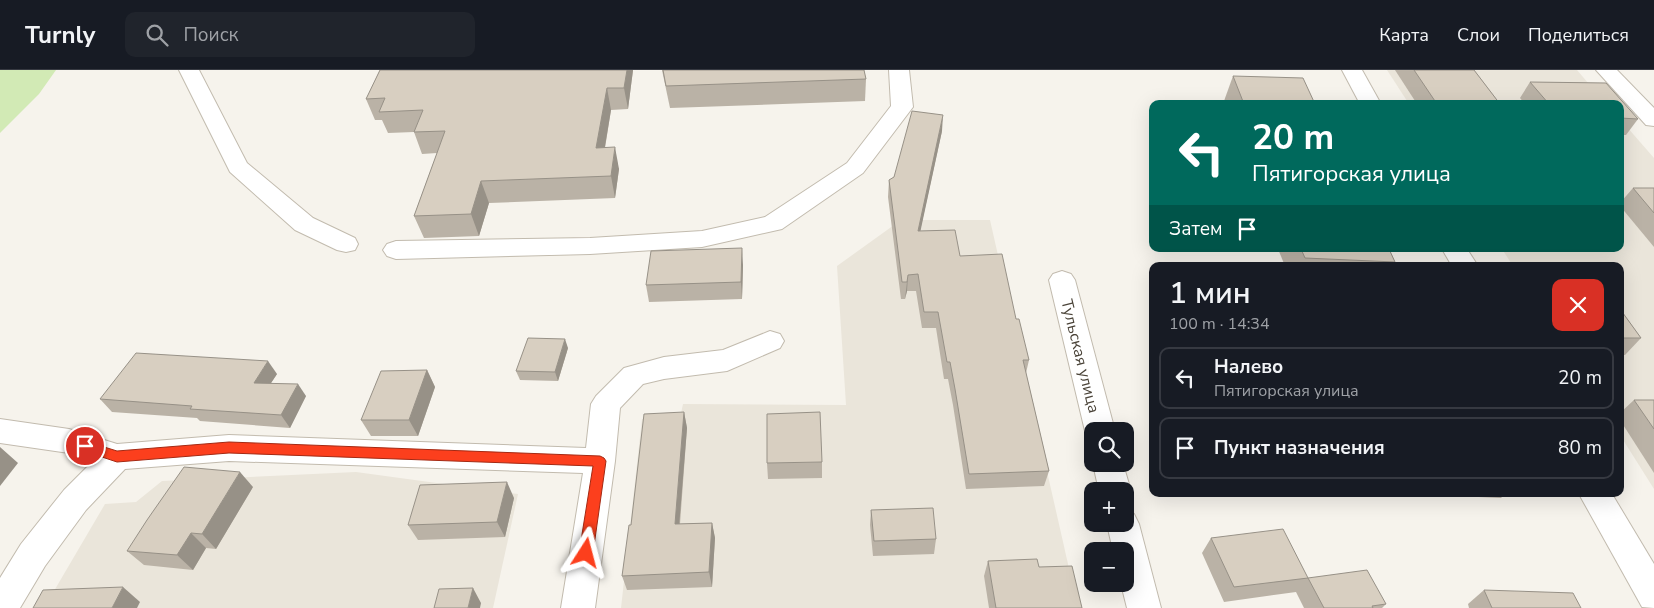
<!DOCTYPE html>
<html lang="ru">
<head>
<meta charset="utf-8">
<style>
	body { margin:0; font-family:"Nunito Sans",sans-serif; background:#20242c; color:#f1f3f6; height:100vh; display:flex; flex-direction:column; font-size:19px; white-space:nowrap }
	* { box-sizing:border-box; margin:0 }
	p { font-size:16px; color:#9ea1a6 }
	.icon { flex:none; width:28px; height:28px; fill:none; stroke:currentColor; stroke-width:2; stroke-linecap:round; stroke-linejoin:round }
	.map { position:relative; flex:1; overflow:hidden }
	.sheet { position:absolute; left:1149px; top:192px; width:475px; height:235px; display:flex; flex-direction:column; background:#171b24; border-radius:10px; box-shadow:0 5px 20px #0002 }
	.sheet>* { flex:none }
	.guide { position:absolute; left:1149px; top:30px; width:475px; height:152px; border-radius:10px; box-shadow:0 5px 20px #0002; background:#00695c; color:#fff; overflow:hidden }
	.buttons { position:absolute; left:1084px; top:352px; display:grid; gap:10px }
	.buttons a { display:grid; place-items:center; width:50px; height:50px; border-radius:10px; background:#171b24; box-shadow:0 5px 20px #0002; font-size:25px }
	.pin { position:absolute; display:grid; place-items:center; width:42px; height:42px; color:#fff; margin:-21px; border:2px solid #fff; border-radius:50%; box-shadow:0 1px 5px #0007 }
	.me { position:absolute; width:55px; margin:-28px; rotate:9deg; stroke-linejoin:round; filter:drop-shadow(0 0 4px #0008) }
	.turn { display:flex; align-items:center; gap:18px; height:105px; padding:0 20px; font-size:22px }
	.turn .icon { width:65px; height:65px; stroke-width:2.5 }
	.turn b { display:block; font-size:35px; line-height:42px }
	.then { display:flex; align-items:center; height:48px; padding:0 20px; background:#0003; gap:10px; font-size:19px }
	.round { display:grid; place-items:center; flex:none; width:52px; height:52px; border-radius:10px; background:#20242c }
	.summary { display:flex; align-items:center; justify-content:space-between; height:85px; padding:0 20px }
	h1 { font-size:30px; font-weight:600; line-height:38px }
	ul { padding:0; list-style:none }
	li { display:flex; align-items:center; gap:15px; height:62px; margin:0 10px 8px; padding:0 10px; border:2px solid #363941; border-radius:10px }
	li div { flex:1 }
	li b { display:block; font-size:19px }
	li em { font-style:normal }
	header { display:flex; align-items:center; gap:30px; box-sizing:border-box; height:70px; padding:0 25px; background:#171b24; border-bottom:1px solid #363941 }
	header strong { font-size:24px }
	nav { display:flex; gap:28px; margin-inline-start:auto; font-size:18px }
	.search { width:350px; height:45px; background:#20242c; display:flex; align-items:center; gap:12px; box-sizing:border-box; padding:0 18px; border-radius:10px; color:#9ea1a6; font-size:19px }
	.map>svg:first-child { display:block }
	.residential { fill:#eae5da }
	.green { fill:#d2eab5 }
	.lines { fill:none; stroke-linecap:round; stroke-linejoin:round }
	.minor-casing { stroke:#c2bbae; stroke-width:2 }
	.minor { fill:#fff; fill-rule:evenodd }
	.wall { fill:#bab2a6 }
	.shaded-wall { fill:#979187 }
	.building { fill:#d8cfc1; stroke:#979187 }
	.route { fill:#fc3f1d; stroke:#a42913 }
	.labels { text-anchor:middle; stroke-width:4; stroke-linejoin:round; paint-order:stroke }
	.street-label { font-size:16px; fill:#4b4439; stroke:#fff }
</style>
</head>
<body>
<header>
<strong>Turnly</strong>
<div class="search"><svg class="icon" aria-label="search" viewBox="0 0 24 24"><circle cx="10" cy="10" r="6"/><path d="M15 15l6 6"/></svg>Поиск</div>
<nav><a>Карта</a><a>Слои</a><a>Поделиться</a></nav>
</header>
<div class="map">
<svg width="1654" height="538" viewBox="0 0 1654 538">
	<rect width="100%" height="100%" fill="#f6f3ec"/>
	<!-- residential -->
	<g class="residential">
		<path d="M1387 0H1577L1606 34H1409Z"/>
		<path d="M1620 49 1654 88V419L1620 365V196H1513L1502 179H1620Z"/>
		<path d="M901 150H990L1078 538H621L642 349 680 348 683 334 846 335 837 196Z"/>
		<path d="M356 402 518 424 493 538H44L105 434 136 432 162 411Z"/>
	</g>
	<!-- green -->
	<path class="green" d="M0 0H56L39 24 0 63Z"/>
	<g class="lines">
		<defs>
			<g id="minor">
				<path d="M179 0H199L247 93 313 148 355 168 358 174 355 180 346 182 337 180 295 160 230 102Z"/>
				<path d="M889 0H909L913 37 863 103 782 159 702 177 590 184 396 189 387 186 383 180 387 174 396 171 590 168 702 161 765 147 847 93 891 36Z"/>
				<path d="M1342 0H1362L1381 34H1360Z"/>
				<path d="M1596 0H1617L1654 38V56L1646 55Z"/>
				<path d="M1442 179H1467L1478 196H1452Z"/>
				<path d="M1062 201 1071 204 1075 210 1115 361H1092V371L1089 370 1085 361 1049 210 1053 204Z"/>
				<path d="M770 261 780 264 784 271 780 278 727 301 664 309 643 314 620 338 615 391 595 538H561L583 403 229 391 125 399 86 440 45 496 20 538H0V508L21 474 64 420 93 391 69 383 0 373V349L69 359 117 374 229 365 586 378 591 334 596 326 624 298 664 287 723 280Z"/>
				<path d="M1093 394H1123L1131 421 1126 431 1125 421H1099Z"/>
				<path d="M1579 424H1612L1654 494V538L1642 537Z"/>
				<path d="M1125 440 1134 444 1139 454 1161 538H1127L1121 514H1125V481H1113L1107 454H1125Z"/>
			</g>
		</defs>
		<!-- minor casing -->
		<use href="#minor" class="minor-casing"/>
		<!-- minor -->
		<use href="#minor" class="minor"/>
	</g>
	<!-- wall -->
	<g class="wall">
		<path d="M380 0H633L628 39 611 40 605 78 619 99 615 128 489 133 479 166 424 168 414 146 437 83 422 84 414 62 388 63 382 50H375L366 29Z"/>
		<path d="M662 0H864L866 9 865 31 670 38Z"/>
		<path d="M1395 0H1474L1500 34H1417Z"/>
		<path d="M1233 6 1315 34H1225L1224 31Z"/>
		<path d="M1530 12 1606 13 1638 49 1626 65H1620V34H1525L1520 28Z"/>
		<path d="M942 61 920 161 960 186 1016 249 1029 290 1026 303 1049 401 1044 416 966 419 953 335 948 309H944L936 258H922L916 221H907L905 229H901L888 127 889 110 894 107Z"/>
		<path d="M1633 118H1654V177L1620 136V133Z"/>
		<path d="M1278 179H1389L1395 192 1393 196H1285Z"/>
		<path d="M743 195 742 229 649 232 646 215Z"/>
		<path d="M1620 239 1641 268 1625 285H1620Z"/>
		<path d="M568 278 558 311 520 310 516 301Z"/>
		<path d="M427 300 435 317 418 366H371L361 350Z"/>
		<path d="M277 304 271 313 306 326 290 358 200 351 197 348 112 342 100 329Z"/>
		<path d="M1634 330H1654V403L1620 350V343Z"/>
		<path d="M684 342 687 358 680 454 712 453 715 468 712 517 627 520 622 506 631 455Z"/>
		<path d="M822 392V408L768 409 767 393Z"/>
		<path d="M253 417 216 479 206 478 193 500 144 495 127 481Z"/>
		<path d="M1411 424H1505L1501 428Z"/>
		<path d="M514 428 505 467 418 470 408 455Z"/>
		<path d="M871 440 936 469 934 484 873 486 870 455Z"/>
		<path d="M1211 468 1308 508 1386 534 1382 538H1304L1296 522 1224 532 1202 483Z"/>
		<path d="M988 491 1039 497 1082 538H989L984 506Z"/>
		<path d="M1484 520 1581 538H1469L1468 534Z"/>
	</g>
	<!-- shaded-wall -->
	<g class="shaded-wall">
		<path d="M627 0H633L628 39 624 18Z"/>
		<path d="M607 18 611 40 601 100 596 78Z"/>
		<path d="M943 45 942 61 917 177 918 161Z"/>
		<path d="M615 77 619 99 615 128 611 106Z"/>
		<path d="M481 111 489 133 479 166 471 144Z"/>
		<path d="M742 178 743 195 742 229 741 212Z"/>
		<path d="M908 205 907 221 905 229 907 212Z"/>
		<path d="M565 269 568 278 558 311 555 302Z"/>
		<path d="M268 291 277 304 263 325 254 313Z"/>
		<path d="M427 300 435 317 418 366 409 350Z"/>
		<path d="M298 314 306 326 290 358 281 345Z"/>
		<path d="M684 342 687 358 678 469 675 454Z"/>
		<path d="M0 377 18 393 0 416Z"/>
		<path d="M240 402 253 417 216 479 202 464Z"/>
		<path d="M507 412 514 428 505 467 497 452Z"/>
		<path d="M712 453 715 468 712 517 709 502Z"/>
		<path d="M191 463 206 478 193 500 177 485Z"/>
		<path d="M123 517 140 532 137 538H112Z"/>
		<path d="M473 518 481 533 480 538H468Z"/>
	</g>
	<!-- building -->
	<g class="building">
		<path d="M380 0H627L624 18H607L596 78 615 77 611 106 481 111 471 144 414 146 445 61 414 62 423 40 379 42 385 28 366 29Z"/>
		<path d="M663 0H864L866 9 666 16Z"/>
		<path d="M1414 0H1474L1500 34H1437Z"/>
		<path d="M1233 6 1303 8 1315 34H1244Z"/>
		<path d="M1530 12 1606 13 1638 49 1620 48V34H1549Z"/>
		<path d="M912 41 943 45 918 161 955 160 960 186 1002 184 1016 249H1019L1029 290H1023L1049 401 969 404 955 319 950 292H947L938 242H924L918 204 908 205 907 212H902L889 110 894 107Z"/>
		<path d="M1633 118H1654V143Z"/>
		<path d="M742 178 741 212 646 215 651 181Z"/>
		<path d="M1301 179H1389L1395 192 1305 188Z"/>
		<path d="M1620 239 1641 268H1620Z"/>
		<path d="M528 268 565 269 555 302 516 301Z"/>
		<path d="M136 283 268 291 254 313 298 314 281 345 190 339 192 336 100 329Z"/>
		<path d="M427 300 409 350H361L381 301Z"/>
		<path d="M1634 330H1654V359Z"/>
		<path d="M684 342 675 454 712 453 709 502 622 506 629 455H631L644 344Z"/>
		<path d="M820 342 822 392 767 393V344Z"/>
		<path d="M184 397 240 402 202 464 191 463 177 485 127 481 147 450Z"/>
		<path d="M507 412 497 452 408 455 420 415Z"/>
		<path d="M933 438 936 469 874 471 871 440Z"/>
		<path d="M1283 459 1308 508 1234 517 1211 468Z"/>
		<path d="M1037 489 1039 497 1072 496 1082 538H996L988 491Z"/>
		<path d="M1367 500 1386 534 1372 536 1373 538H1324L1308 508Z"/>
		<path d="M123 517 112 538H33L43 520Z"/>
		<path d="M473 518 468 538H434L439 519Z"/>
		<path d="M1484 520 1573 523 1581 538H1492Z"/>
	</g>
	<!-- route -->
	<path class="route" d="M85 371 117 381 229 372 600 386 604 388 606 391 593 483 591 487 586 489 581 487 579 483 593 396 229 383 117 392 81 380 79 376 81 373Z"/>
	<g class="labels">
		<!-- street labels -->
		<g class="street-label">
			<text transform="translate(1081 286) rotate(76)" y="6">Тульская улица</text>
		</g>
	</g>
</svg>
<div class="buttons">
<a><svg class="icon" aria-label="search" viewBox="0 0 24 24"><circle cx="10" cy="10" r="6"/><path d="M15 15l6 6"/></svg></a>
<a>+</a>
<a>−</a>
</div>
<div class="pin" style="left:85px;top:376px;background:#d93025"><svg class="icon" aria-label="arrive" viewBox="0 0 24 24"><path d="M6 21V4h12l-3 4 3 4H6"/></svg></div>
<svg class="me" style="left:586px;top:483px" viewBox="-20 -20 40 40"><path d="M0-17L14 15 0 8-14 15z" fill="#fc3f1d" stroke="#fff" stroke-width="4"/></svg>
<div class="guide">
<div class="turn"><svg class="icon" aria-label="left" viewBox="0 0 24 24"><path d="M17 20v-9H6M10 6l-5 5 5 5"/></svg><div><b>20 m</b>Пятигорская улица</div></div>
<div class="then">Затем<svg class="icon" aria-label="arrive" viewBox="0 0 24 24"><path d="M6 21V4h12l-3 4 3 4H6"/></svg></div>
</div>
<section class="sheet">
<div class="summary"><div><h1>1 мин</h1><p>100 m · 14:34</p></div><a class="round" style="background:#d93025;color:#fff"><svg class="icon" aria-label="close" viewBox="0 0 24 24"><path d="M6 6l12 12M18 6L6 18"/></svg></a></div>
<ul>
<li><svg class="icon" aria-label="left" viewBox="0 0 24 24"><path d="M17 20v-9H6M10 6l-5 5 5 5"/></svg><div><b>Налево</b><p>Пятигорская улица</p></div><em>20 m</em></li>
<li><svg class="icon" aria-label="arrive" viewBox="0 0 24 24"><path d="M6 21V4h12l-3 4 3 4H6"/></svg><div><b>Пункт назначения</b></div><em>80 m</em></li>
</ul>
</section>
</div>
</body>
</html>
